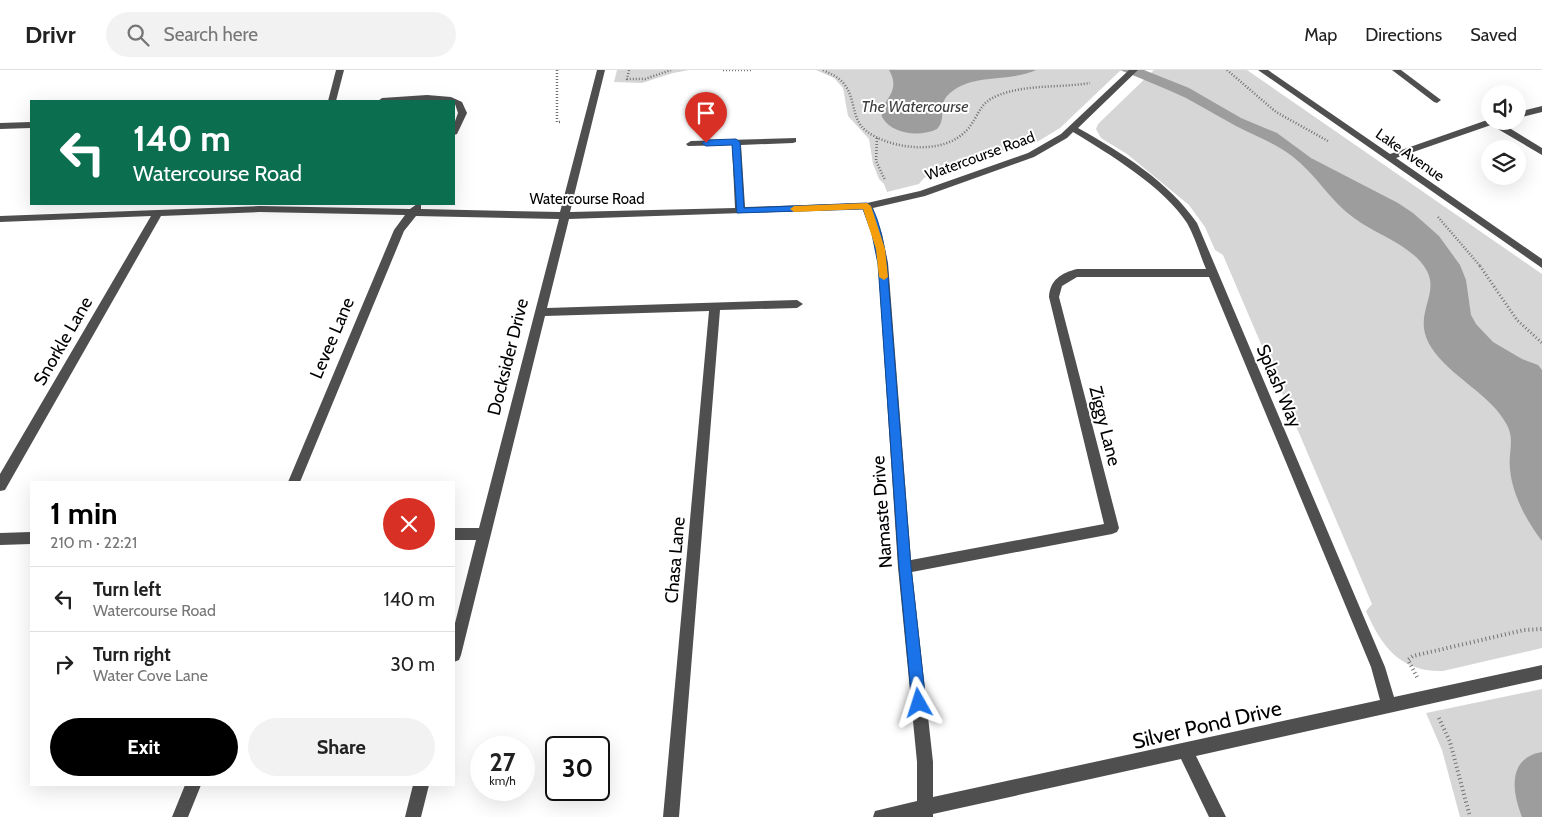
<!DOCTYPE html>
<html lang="en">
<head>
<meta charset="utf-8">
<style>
	body { margin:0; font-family:Cabin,sans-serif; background:#f2f2f2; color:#222; height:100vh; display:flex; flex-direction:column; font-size:19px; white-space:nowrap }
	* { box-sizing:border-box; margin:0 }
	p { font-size:16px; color:#767676 }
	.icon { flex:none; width:28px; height:28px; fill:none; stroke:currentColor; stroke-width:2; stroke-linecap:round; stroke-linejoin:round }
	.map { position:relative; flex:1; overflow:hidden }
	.panel { position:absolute; left:30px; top:411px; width:425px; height:305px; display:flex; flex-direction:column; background:#fff; border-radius:0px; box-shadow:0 5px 20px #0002 }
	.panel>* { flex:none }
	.guide { position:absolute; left:30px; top:30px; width:425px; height:105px; border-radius:0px; box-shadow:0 5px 20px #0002; background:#0b6e4f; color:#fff; overflow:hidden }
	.buttons { position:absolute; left:1481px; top:15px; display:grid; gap:10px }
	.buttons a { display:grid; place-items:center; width:45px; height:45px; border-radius:50%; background:#fff; box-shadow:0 5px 20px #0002; font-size:25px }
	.speed { position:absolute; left:470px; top:666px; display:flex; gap:10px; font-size:25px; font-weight:700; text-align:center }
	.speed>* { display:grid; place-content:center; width:65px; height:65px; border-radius:50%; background:#fff; box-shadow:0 5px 20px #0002; line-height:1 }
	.speed small { font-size:12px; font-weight:400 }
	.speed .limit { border:2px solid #111; border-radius:8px; background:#fff; color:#111 }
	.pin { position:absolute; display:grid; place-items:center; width:42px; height:42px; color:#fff; margin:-51px -21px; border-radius:50% 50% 50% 0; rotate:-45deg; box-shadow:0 0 5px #0007 }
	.pin .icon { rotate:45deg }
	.me { position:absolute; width:55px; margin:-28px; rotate:354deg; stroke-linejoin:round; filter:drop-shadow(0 0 4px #0008) }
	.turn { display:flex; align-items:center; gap:18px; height:105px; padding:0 20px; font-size:22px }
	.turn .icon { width:65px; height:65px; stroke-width:2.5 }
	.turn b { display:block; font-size:35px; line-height:42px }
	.round { display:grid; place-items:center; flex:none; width:52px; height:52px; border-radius:26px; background:#f2f2f2 }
	.overview { display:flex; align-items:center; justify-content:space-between; height:85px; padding:0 20px }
	h1 { font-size:30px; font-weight:800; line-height:38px; color:#000 }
	.action { display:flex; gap:10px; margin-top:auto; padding:10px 20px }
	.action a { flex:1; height:58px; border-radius:30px; background:#000; color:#fff; font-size:20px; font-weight:800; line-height:58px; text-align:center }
	.action a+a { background:#f2f2f2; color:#222 }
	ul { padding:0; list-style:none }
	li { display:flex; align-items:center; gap:15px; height:65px; padding:0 20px; border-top:1px solid #e0e0e0 }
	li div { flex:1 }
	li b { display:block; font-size:19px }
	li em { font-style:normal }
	header { display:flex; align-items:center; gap:30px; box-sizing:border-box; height:70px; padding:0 25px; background:#fff; border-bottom:1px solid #e0e0e0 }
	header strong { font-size:24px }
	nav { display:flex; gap:28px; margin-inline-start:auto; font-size:18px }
	.search { width:350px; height:45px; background:#f2f2f2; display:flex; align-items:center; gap:12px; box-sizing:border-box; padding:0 18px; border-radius:28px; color:#767676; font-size:19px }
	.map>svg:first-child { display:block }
	.green { fill:#d6d6d6 }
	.water { fill:#9d9d9d }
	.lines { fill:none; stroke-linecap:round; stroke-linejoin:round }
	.path-far2 { stroke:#717171; stroke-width:2.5; stroke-dasharray:1 2; stroke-linecap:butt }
	.path-far1 { stroke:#717171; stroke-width:3; stroke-dasharray:1 2.5; stroke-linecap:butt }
	.path { stroke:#717171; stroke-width:4; stroke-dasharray:1 3; stroke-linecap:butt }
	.minor { fill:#4f4f4f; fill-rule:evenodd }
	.route { fill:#1a73e8; stroke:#114b97 }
	.slow { fill:#f59e0b }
	.labels { text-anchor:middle; stroke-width:4; stroke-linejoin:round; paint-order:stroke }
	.far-street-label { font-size:15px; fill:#000; stroke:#fff }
	.far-water-label { font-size:16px; font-style:italic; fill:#3e3e3e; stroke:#fff }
	.street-label { font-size:18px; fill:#000; stroke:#fff }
	.near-street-label { font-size:21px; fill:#000; stroke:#fff }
</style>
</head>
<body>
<header>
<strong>Drivr</strong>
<div class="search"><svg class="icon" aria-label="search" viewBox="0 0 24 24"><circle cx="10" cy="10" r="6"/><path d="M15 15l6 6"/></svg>Search here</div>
<nav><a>Map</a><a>Directions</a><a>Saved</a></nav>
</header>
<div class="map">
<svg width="1542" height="747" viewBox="0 0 1542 747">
	<rect width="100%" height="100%" fill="#fff"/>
	<!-- green -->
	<g class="green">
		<path d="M617 0H689L673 3 642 13 614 12Z"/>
		<path d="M816 0H1121L1060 58 1037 72 1025 73 924 108 919 114 887 122 884 114 879 109 873 94 869 69 848 46 843 18 834 8Z"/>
		<path d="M1154 0H1247L1542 204V578L1443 601C1400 602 1382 577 1366 541L1372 534 1223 185 1215 180 1205 157 1189 135 1127 84 1101 68 1096 59 1098 54Z"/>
		<path d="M1542 619V747H1460L1442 680 1426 643Z"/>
	</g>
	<!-- water -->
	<g class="water">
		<path d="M889 0H1036C1008 13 969 2 947 26 938 36 947 49 937 59 921 67 892 65 882 47 879 30 903 24 889 0Z"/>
		<path d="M1120 0H1144L1189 18 1241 48 1277 63 1311 88 1398 133 1413 143 1439 166 1460 195 1466 210 1471 245 1476 254 1493 272 1522 289 1538 295 1542 300V471C1527 452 1512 424 1510 399 1508 383 1515 370 1507 355 1490 323 1451 308 1431 277 1411 245 1440 226 1427 201 1413 175 1376 165 1354 148 1330 131 1316 104 1292 86 1275 73 1255 66 1236 56 1219 47 1203 37 1186 28 1165 18 1142 9 1120 0Z"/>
		<path d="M1542 682V747H1522C1512 722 1507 688 1542 682Z"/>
	</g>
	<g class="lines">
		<!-- path-far2 -->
		<g class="path-far2">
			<path d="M557 0V52H560"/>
			<path d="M629 0 627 9H645L671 0"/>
			<path d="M723 0H752"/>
			<path d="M823 0C831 4 839 7 845 15 858 34 849 53 874 66 900 80 945 84 967 60 980 45 978 33 999 25 1028 14 1060 18 1090 13"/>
			<path d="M1227 0 1276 42 1328 71"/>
			<path d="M877 68 876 91 885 110"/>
			<path d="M1438 147 1481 197"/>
		</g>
		<!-- path-far1 -->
		<path class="path-far1" d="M1480 196 1517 250 1542 273"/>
		<!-- path -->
		<g class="path">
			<path d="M1417 607 1408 590 1413 586 1524 560 1542 559"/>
			<path d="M1439 648 1450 672 1470 747"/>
		</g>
		<!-- minor -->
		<g class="minor">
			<path d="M336 0H344L336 31H328Z"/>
			<path d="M597 0H605L570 142 735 138 732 75 688 76 686 74 691 71 796 68V72L793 73 741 75 745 137 867 133 920 121 1028 83 1061 64 1129 0H1138L1078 58C1121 82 1169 112 1197 153L1385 597 1394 627 1542 595V609L1196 686 1226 747H1209L1181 689 933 744V747H873L875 741 917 731V692L898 497 878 193 872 164 863 139 569 149 547 238 797 230 803 234 797 238 720 240 679 747H663L709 241 545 246 461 585 459 590 454 592V557L476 470H454V458H479L559 149 416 146 404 161 300 412H288L394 160 405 145 260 142 161 146 5 420 0 421V404L151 146 0 152V146L260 136 410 139 417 134 421 135V139L560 142ZM1073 62C1108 83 1165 118 1187 153 1195 167 1200 185 1206 199H1077C1061 203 1050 210 1049 227L1104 454 911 490 888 193 882 164 873 138 925 126 1034 87 1067 68ZM1077 207H1209L1371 597 1380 630 933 727V692L912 502 1112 464 1117 462 1119 458 1059 227 1062 216Z"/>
			<path d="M1258 0H1268L1390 84 1490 49V51H1498L1542 78V85L1491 55 1396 88 1542 189V198Z"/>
			<path d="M1392 0H1401L1441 30 1437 33 1434 32Z"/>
			<path d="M427 25 451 27 462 32 467 43 457 64 454 65V54L458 43 454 31H378L382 28Z"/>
			<path d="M1542 36V42L1518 48V42Z"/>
			<path d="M31 52V58L0 59V53Z"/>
			<path d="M31 462V474L0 475V463Z"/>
			<path d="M185 715H201L188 747H172Z"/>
			<path d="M413 715H429L421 747H405Z"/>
		</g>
	</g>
	<!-- route -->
	<path class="route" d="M736 69 740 72 744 138 867 133C878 138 885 181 887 194L911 497 926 633 924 638 919 640 914 638 912 633 899 497 878 194 872 164 863 139 737 143 732 75 706 76 702 73 706 70Z"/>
	<!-- slow -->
	<path class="slow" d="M867 133 871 136 885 179 888 207 884 210 879 207 876 179 863 139 794 142 790 139 794 136Z"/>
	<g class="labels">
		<!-- far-street labels -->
		<g class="far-street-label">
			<text transform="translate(1410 85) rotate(35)" y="5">Lake Avenue</text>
			<text transform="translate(980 86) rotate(-20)" y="5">Watercourse Road</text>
			<text x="587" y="134">Watercourse Road</text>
		</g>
		<!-- far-water labels -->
		<g class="far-water-label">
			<text x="915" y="42">The Watercourse</text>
		</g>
		<!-- street labels -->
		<g class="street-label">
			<text transform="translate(332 268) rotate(-67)" y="6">Levee Lane</text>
			<text transform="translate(63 271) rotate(-60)" y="6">Snorkle Lane</text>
			<text transform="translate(508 287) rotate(-76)" y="6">Docksider Drive</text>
			<text transform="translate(1279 316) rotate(67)" y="6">Splash Way</text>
			<text transform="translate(1105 356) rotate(76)" y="6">Ziggy Lane</text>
			<text transform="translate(882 442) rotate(-94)" y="6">Namaste Drive</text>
			<text transform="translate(675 490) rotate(-85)" y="6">Chasa Lane</text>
		</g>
		<!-- near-street labels -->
		<g class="near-street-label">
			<text transform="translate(1207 655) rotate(-13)" y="7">Silver Pond Drive</text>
		</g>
	</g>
</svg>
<div class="buttons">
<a><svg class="icon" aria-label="sound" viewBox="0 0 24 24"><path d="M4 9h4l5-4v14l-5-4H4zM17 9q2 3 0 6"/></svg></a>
<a><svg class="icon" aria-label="layers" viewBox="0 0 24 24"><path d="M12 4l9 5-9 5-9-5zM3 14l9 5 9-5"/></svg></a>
</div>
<div class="speed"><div>27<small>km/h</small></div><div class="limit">30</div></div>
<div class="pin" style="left:706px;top:73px;background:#d93025"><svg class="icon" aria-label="arrive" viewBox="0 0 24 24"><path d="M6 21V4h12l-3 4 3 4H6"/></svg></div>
<svg class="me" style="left:919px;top:633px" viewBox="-20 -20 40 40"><path d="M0-17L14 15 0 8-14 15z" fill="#1a73e8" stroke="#fff" stroke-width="4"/></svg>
<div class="guide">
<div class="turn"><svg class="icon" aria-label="left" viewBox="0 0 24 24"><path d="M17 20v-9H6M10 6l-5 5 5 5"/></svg><div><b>140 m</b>Watercourse Road</div></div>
</div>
<section class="panel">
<div class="overview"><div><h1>1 min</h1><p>210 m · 22:21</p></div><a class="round" style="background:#d93025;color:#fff"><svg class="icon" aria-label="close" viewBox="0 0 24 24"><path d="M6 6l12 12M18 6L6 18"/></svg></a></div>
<ul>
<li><svg class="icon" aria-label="left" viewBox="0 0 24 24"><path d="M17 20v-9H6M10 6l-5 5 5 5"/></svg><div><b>Turn left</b><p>Watercourse Road</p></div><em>140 m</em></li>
<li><svg class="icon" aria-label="right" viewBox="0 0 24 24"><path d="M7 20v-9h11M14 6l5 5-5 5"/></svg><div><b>Turn right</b><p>Water Cove Lane</p></div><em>30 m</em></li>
</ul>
<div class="action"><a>Exit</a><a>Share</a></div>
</section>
</div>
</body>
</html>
